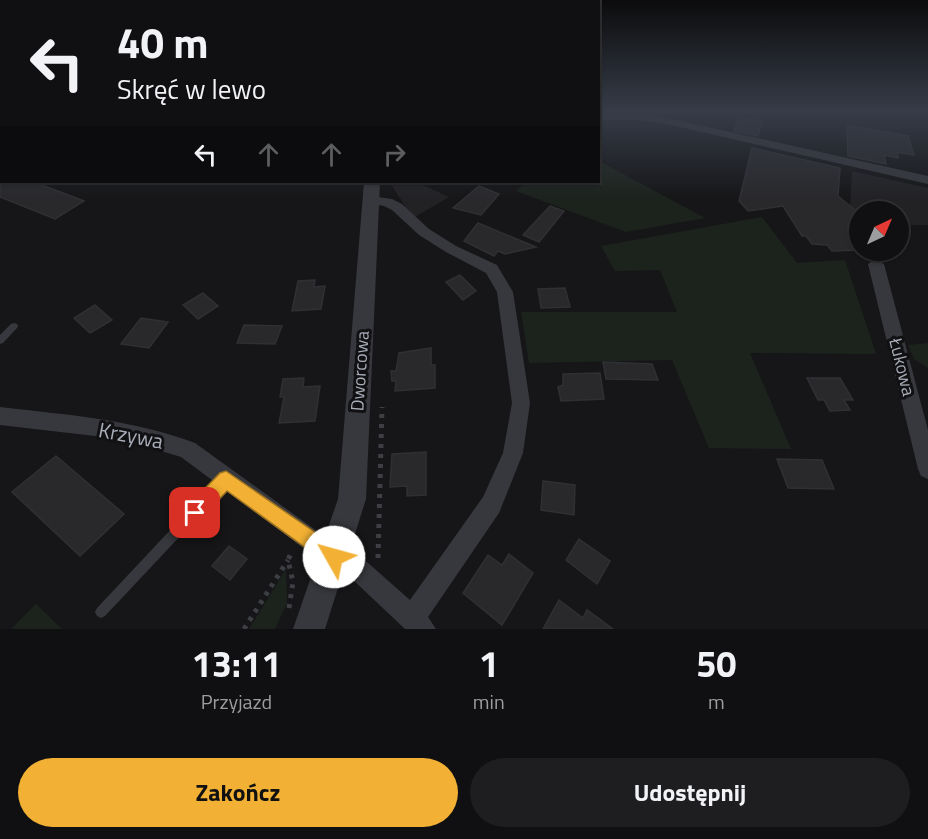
<!DOCTYPE html>
<html lang="pl">
<head>
<meta charset="utf-8">
<style>
	body { margin:0; font-family:"Titillium Web",sans-serif; background:#1e1e20; color:#f1f3f6; height:100vh; display:flex; flex-direction:column; font-size:22px; white-space:nowrap }
	* { box-sizing:border-box; margin:0 }
	p { font-size:20px; color:#9c9d9f }
	.icon { flex:none; width:33px; height:33px; fill:none; stroke:currentColor; stroke-width:2; stroke-linecap:round; stroke-linejoin:round }
	.map { position:relative; height:629px; overflow:hidden }
	.details { display:flex; flex-direction:column; background:#101012; flex:1 }
	.details>* { flex:none }
	.banner { position:absolute; left:0px; top:0px; width:600px; height:183px; box-shadow:0 2px 4px #0004,0 0 0 2px #303032; background:#101012; color:#f1f3f6; overflow:hidden }
	.needle { width:39px; rotate:44deg }
	.fabs { position:absolute; left:849px; top:201px; display:grid; gap:12px }
	.fabs a { display:grid; place-items:center; width:60px; height:60px; border-radius:50%; background:#101012; box-shadow:0 2px 4px #0004,0 0 0 2px #303032; font-size:30px }
	.pin { position:absolute; display:grid; place-items:center; width:51px; height:51px; color:#fff; margin:-26px; border-radius:12px; box-shadow:0 3px 9px #0006 }
	.me { position:absolute; width:66px; margin:-33px; rotate:308deg; stroke-linejoin:round; filter:drop-shadow(0 0 4px #0008) }
	.turn { display:flex; align-items:center; gap:21px; height:126px; padding:0 18px; font-size:27px }
	.turn .icon { width:78px; height:78px; stroke-width:2.5 }
	.turn b { display:block; font-size:42px; line-height:51px }
	.lanes { display:flex; align-items:center; height:57px; padding:0 18px; background:#0003; justify-content:center; gap:30px; direction:ltr }
	.lanes .off { opacity:.35 }
	.eta { display:flex; justify-content:space-evenly; align-items:center; height:102px; text-align:center }
	.eta b { font-size:36px; font-weight:700; line-height:42px }
	.primary-button { display:flex; gap:12px; margin-top:auto; padding:12px 18px }
	.primary-button a { flex:1; height:69px; border-radius:36px; background:#f2b134; color:#111; font-size:24px; font-weight:700; line-height:69px; text-align:center }
	.primary-button a+a { background:#1e1e20; color:#f1f3f6 }
	.map>svg:first-child { display:block }
	.built { fill:#222225 }
	.green { fill:#1c231d }
	.building { fill:#29292c; stroke:#303034; stroke-width:1.5 }
	.lines { fill:none; stroke-linecap:round; stroke-linejoin:round }
	.path { stroke:#3d3f44; stroke-width:5; stroke-dasharray:4 6; stroke-linecap:butt }
	.service { fill:#37383d; fill-rule:evenodd }
	.minor { fill:#37383d; fill-rule:evenodd }
	.tertiary { fill:#37383d; fill-rule:evenodd }
	.route { fill:#f2b134; stroke:#9d7322; stroke-width:1.5 }
	.labels { text-anchor:middle; stroke-width:6; stroke-linejoin:round; paint-order:stroke }
	.street-label { font-size:18px; fill:#a8adb8; stroke:#111113 }
	.near-street-label { font-size:21px; fill:#a8adb8; stroke:#111113 }
</style>
</head>
<body>
<div class="map">
<svg width="928" height="629" viewBox="0 0 928 629">
	<rect width="100%" height="100%" fill="#161618"/>
	<!-- built -->
	<g class="built">
		<path d="M852 171 928 188V225H899L898 212 859 213 850 206Z"/>
		<path d="M396 182H416L449 197 413 218 392 186Z"/>
	</g>
	<!-- green -->
	<g class="green">
		<path d="M599 161 705 218 626 232 516 191 526 182H598Z"/>
		<path d="M762 217 797 263 845 260 876 354 750 353 791 449 709 448 672 360 529 363 521 312H677L660 270 615 271 601 246Z"/>
		<path d="M928 343V368L914 359 908 345Z"/>
		<path d="M286 569 287 603 276 627 274 629H249Z"/>
		<path d="M36 604 62 629H11Z"/>
	</g>
	<!-- building -->
	<g class="building">
		<path d="M739 116 762 121 758 136 734 131Z"/>
		<path d="M847 125 908 136 914 155 897 152 898 158 884 155 886 164 848 156Z"/>
		<path d="M752 148 840 168 838 196 860 214V250L832 251 827 245 812 244 806 236H802L783 206 748 211 739 201Z"/>
		<path d="M0 182H34L84 201 55 219 0 197Z"/>
		<path d="M479 186 499 194 481 215 453 208Z"/>
		<path d="M550 206 564 211 539 242 523 235Z"/>
		<path d="M478 223 536 247 505 254 498 251 494 256 464 241Z"/>
		<path d="M460 275 476 291 463 300 446 282Z"/>
		<path d="M315 280 314 287 325 286 321 309 292 311 298 281Z"/>
		<path d="M565 288 570 307 541 308 538 289Z"/>
		<path d="M203 293 218 306 198 319 183 305Z"/>
		<path d="M95 305 112 320 90 333 74 318Z"/>
		<path d="M141 318 168 322 149 348 121 344Z"/>
		<path d="M244 325 282 326 275 344 237 343Z"/>
		<path d="M431 348V365H435V388L395 391 396 381H392L391 371H396L399 353Z"/>
		<path d="M603 362 652 364 658 380 606 379Z"/>
		<path d="M600 373 604 399 561 401 558 387 563 385V374Z"/>
		<path d="M304 378 303 387 320 386 315 421 279 423 284 397H280L283 379Z"/>
		<path d="M807 378H840L853 400H844L850 410 830 411 824 400H818Z"/>
		<path d="M426 452V495L407 496V486L390 487 392 454Z"/>
		<path d="M56 456 124 514 80 556 12 492Z"/>
		<path d="M777 459 822 460 834 489 788 488Z"/>
		<path d="M543 481 575 485 574 515 541 510Z"/>
		<path d="M579 539 610 561 597 584 566 560Z"/>
		<path d="M229 546 247 559 230 580 212 566Z"/>
		<path d="M509 554 533 573 502 625 463 593 488 555 502 565Z"/>
		<path d="M559 600 583 618 587 610 613 629H543Z"/>
	</g>
	<g class="lines">
		<!-- path -->
		<g class="path">
			<path d="M378 558 382 407"/>
			<path d="M289 608 293 582 288 560 292 551"/>
			<path d="M244 629 288 560"/>
		</g>
		<!-- service -->
		<g class="service">
			<path d="M14 323 17 324 18 326 17 328 3 343 0 344V335L11 324Z"/>
			<path d="M226 474 230 475 231 479 230 483 105 616 101 618 97 616 95 612 97 608 222 475Z"/>
		</g>
		<!-- minor -->
		<g class="minor">
			<path d="M598 114H637L667 118 928 176V184L667 124 637 120H598Z"/>
			<rect x="0" y="158" width="2" height="8"/>
			<path d="M371 196 392 199 402 204 429 229 456 246 497 265 513 292 530 403 523 453 499 513 428 617 436 629H405L351 578 326 565 181 457 121 439 0 425V407C67 415 132 419 195 443L342 549 367 562 410 600 483 497 503 453 512 403 497 292 486 273 446 252 419 235 392 210 384 206 366 203 364 200Z"/>
			<path d="M876 259 884 264 928 430V479L921 476 918 469 868 264Z"/>
		</g>
		<!-- tertiary -->
		<path class="tertiary" d="M364 182H380L366 499 325 629H293L338 499Z"/>
	</g>
	<!-- sky -->
	<linearGradient id="sky" x2="0" y2="1"><stop stop-color="#0c0c0d"/><stop offset="0.56" stop-color="#363c48"/><stop offset="1" stop-color="#363c48" stop-opacity="0"/></linearGradient>
	<rect width="928" height="199" fill="url(#sky)"/>
	<!-- route -->
	<path class="route" d="M226 471 341 550 344 557 341 564 334 567 328 564 227 491 201 519 195 522 188 519 186 513 188 506 220 473Z"/>
	<g class="labels">
		<!-- street labels -->
		<g class="street-label">
			<text transform="translate(902 367) rotate(76)" y="6">Łukowa</text>
			<text transform="translate(360 371) rotate(-86)" y="6">Dworcowa</text>
		</g>
		<!-- near-street labels -->
		<g class="near-street-label">
			<text transform="translate(131 436) rotate(11)" y="7">Krzywa</text>
		</g>
	</g>
</svg>
<div class="fabs">
<a><svg class="needle" viewBox="-14 -14 28 28"><path d="M0-13l5 13h-10z" fill="#e53935"/><path d="M0 13l5-13h-10z" fill="#9c9d9f"/></svg></a>
</div>
<div class="pin" style="left:195px;top:513px;background:#d93025"><svg class="icon" aria-label="arrive" viewBox="0 0 24 24"><path d="M6 21V4h12l-3 4 3 4H6"/></svg></div>
<svg class="me" style="left:334px;top:557px" viewBox="-20 -20 40 40"><circle r="19" fill="#fff"/><path d="M0-13L10 11 0 6-10 11z" fill="#f2b134"/></svg>
<div class="banner">
<div class="turn"><svg class="icon" aria-label="left" viewBox="0 0 24 24"><path d="M17 20v-9H6M10 6l-5 5 5 5"/></svg><div><b>40 m</b>Skręć w lewo</div></div>
<div class="lanes"><svg class="icon" aria-label="left" viewBox="0 0 24 24"><path d="M17 20v-9H6M10 6l-5 5 5 5"/></svg><svg class="icon off" aria-label="ahead" viewBox="0 0 24 24"><path d="M12 20V5M6 11l6-6 6 6"/></svg><svg class="icon off" aria-label="ahead" viewBox="0 0 24 24"><path d="M12 20V5M6 11l6-6 6 6"/></svg><svg class="icon off" aria-label="right" viewBox="0 0 24 24"><path d="M7 20v-9h11M14 6l5 5-5 5"/></svg></div>
</div>
</div>
<section class="details">
<div class="eta">
<div><b>13:11</b><p>Przyjazd</p></div>
<div><b>1</b><p>min</p></div>
<div><b>50</b><p>m</p></div>
</div>
<div class="primary-button"><a>Zakończ</a><a>Udostępnij</a></div>
</section>
</body>
</html>
